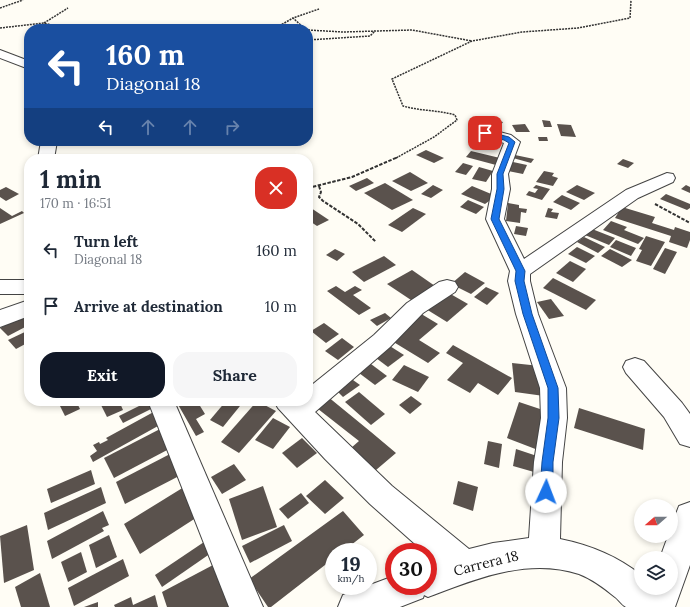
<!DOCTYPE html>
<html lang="en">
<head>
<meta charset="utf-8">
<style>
	body { margin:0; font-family:Lora,serif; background:#f6f6f7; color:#1f2937; height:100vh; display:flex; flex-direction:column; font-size:15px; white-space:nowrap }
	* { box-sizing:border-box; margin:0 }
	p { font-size:13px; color:#747a83 }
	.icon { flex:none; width:22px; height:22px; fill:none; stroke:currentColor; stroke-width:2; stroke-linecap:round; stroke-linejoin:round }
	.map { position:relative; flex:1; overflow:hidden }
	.sheet { position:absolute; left:24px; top:154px; width:289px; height:252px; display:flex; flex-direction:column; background:#fff; border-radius:16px; box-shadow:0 2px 6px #0003 }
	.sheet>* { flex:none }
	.banner { position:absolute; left:24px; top:24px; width:289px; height:122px; border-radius:16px; box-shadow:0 2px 6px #0003; background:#1a4fa0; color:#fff; overflow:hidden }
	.needle { width:26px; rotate:250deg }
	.controls { position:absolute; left:634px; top:499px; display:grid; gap:8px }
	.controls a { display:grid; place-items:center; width:44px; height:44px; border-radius:50%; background:#fff; box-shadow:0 2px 6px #0003; font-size:20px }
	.speed { position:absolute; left:325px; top:543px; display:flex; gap:8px; font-size:20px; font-weight:700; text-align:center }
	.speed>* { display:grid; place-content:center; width:52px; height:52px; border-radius:50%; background:#fff; box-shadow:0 2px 6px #0003; line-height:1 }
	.speed small { font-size:10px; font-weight:400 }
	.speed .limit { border:6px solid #d22; background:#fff; color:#111 }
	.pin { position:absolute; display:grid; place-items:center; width:34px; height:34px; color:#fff; margin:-17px; border-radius:8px; box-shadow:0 2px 6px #0006 }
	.me { position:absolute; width:44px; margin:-22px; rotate:2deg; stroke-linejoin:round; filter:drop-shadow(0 0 3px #0008) }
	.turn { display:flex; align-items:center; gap:14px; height:84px; padding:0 16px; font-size:18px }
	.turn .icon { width:52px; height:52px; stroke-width:2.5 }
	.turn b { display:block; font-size:28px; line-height:34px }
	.lanes { display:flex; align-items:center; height:38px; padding:0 16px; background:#0003; justify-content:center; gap:20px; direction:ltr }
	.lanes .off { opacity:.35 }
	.round { display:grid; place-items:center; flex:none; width:42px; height:42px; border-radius:16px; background:#f6f6f7 }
	.head { display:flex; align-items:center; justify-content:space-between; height:68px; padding:0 16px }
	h1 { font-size:24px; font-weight:700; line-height:30px }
	.action { display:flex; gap:8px; margin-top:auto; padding:8px 16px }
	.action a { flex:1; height:46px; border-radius:16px; background:#111827; color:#fff; font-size:16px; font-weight:700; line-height:46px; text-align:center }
	.action a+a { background:#f6f6f7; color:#1f2937 }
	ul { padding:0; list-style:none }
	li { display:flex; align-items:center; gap:12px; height:56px; padding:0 16px }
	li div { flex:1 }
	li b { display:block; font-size:15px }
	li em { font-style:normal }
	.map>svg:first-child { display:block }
	.building { fill:#5a524d }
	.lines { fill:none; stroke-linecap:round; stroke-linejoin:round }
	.minor-casing { stroke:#444; stroke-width:2 }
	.path-far1 { stroke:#333; stroke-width:1.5; stroke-dasharray:2 1; stroke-linecap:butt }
	.path { stroke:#333; stroke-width:2; stroke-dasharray:3.5 1.5; stroke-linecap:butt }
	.minor { fill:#fff; fill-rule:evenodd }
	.route { fill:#1a73e8; stroke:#114b97 }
	.labels { text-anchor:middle; stroke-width:4; stroke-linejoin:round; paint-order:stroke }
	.near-street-label { font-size:14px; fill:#111; stroke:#fff }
</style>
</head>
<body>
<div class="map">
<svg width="690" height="607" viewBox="0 0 690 607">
	<rect width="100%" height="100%" fill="#fffdf5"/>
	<!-- building -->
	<g class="building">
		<path d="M490 119 503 122 498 129 485 126Z"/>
		<path d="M542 120 550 121 552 127H544Z"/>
		<path d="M525 124 530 132H516L512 125Z"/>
		<path d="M557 124 571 125 576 137 561 136Z"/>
		<path d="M538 137H547L548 141H539Z"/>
		<path d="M472 139 484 141 480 150 473 148 474 146 469 145Z"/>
		<path d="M426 150 444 158 434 163 416 155Z"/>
		<path d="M471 151 500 158 496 165 466 157Z"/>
		<path d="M515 155 534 159 531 163 513 158Z"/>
		<path d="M623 159 634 163 628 168 617 164Z"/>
		<path d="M513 162 527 165 523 174 508 171Z"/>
		<path d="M463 163 473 166 466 175 455 172Z"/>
		<path d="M479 167 493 171 486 182 472 179Z"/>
		<path d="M544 171 554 173 552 176 558 178 553 186 536 182Z"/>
		<path d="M410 172 428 183 411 191 392 181Z"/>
		<path d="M367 178 374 183 356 191 349 186Z"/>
		<path d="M385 183 413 200 392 210 364 193Z"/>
		<path d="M433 185 443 190 431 198 421 194Z"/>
		<path d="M536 185 550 189 542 200 526 195 529 191 535 193 538 189 533 188Z"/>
		<path d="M577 185 595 193 584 200 566 192Z"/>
		<path d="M686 185 690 187V193L681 189Z"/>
		<path d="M472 186 496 196 485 204 461 194Z"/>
		<path d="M6 187 19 194 6 201 0 197V190Z"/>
		<path d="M666 194 690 204V208L687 210 660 199Z"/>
		<path d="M562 195 580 203 571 210 553 202Z"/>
		<path d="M468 200 484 207 476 214 460 207Z"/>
		<path d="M508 203 519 205V208L527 209 526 213 521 212 520 223 506 221Z"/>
		<path d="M308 206 329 220 317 226 308 220Z"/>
		<path d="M622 207 655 217 652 223 674 230 675 227 690 232V240L687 248 669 242 671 236 615 218Z"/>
		<path d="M0 208 12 216 22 211 24 213 0 224Z"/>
		<path d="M413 208 426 214 402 232 388 225Z"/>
		<path d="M548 208 553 209 551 212 559 213 557 219 545 217Z"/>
		<path d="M611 221 627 227 624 230 644 238 638 244 603 230Z"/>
		<path d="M516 226 528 228 526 236 514 234Z"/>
		<path d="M592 229 615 238 609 245 585 235Z"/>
		<path d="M646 236 665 242 651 266 636 261 642 250 639 249Z"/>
		<path d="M584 237 605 247 598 253 577 242Z"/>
		<path d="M616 240 636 248 631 256 610 247Z"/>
		<path d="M577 247 595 256 586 263 568 254Z"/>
		<path d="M665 248 677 252 665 274 653 269Z"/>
		<path d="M335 249 345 254 337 261 326 255Z"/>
		<path d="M610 249 632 260 622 267 601 256Z"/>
		<path d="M384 256 396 265 364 282 352 272Z"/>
		<path d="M570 261 586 269 573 282 556 273Z"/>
		<path d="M412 270 435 286 411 300 387 284Z"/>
		<path d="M465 272 485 283 471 294 451 284Z"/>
		<path d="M553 278 596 300 586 310 543 288Z"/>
		<path d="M336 286 345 292 355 286 362 290 353 295 371 308 359 315 327 291Z"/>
		<path d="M486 287 499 293 487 305 474 297Z"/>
		<path d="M447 292 468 304 447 322 426 309Z"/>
		<path d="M551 299 564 316 549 319 537 302Z"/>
		<path d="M418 312 438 324 419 340 440 353 428 363 387 338Z"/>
		<path d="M29 313V325L8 336 0 328Z"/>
		<path d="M385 313 391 318 377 326 370 320Z"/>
		<path d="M324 323 339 334 326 343 311 331Z"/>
		<path d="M29 330V342L16 349 8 340Z"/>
		<path d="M342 338 354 347 338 360 325 351Z"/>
		<path d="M385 343 404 355 388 367 372 355Z"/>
		<path d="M453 345 512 378 498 395 478 383 470 393 447 380 463 363 446 353Z"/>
		<path d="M367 361 387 376 375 385 355 370Z"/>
		<path d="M512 363 540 366 544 396 515 392Z"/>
		<path d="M404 365 429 377 418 392 392 380Z"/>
		<path d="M346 375 360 385 343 397 333 387Z"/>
		<path d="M359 392 385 414 371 425 345 402Z"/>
		<path d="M327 396 371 432 396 453 376 470 351 448 359 441 313 405Z"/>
		<path d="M411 396 422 404 410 414 399 405Z"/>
		<path d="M70 401H76L80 409 65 416 60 406Z"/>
		<path d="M104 401H119L123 410 107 417 100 403Z"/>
		<path d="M149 401H154L157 406 123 423 119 416Z"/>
		<path d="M176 401H197L205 414 196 419 204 432 196 436Z"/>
		<path d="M226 401H244L223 427 210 420Z"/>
		<path d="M257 401 276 411 239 453 221 442Z"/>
		<path d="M519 402 549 412 538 450 507 438Z"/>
		<path d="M579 408 645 429 643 450 574 428Z"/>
		<path d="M159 409 167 421 93 462 90 456 97 451 93 445 99 442 100 444 108 440 106 438Z"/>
		<path d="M273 418 290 427 273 449 255 440Z"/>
		<path d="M160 429 171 448 114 478 104 458Z"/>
		<path d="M302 438 317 453 297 468 282 453Z"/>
		<path d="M488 441 502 444 499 468 484 464Z"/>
		<path d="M516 449 537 456 534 472 513 466Z"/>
		<path d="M170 454 181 475 125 504 116 482Z"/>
		<path d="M234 464 246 480 222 494 211 477Z"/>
		<path d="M91 470 95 484 51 503 47 489Z"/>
		<path d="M325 480 344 498 325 514 306 496Z"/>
		<path d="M458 481 478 487 473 511 453 504Z"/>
		<path d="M263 486 277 527 242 540 229 499Z"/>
		<path d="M101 487 106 503 48 530 44 513Z"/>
		<path d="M184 487 202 514 140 554 124 524Z"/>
		<path d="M301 493 309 503 288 519 279 509Z"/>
		<path d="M103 511 109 525 102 528 104 531 52 559 47 541Z"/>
		<path d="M343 511 364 535 342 552H334V558L271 607H268L249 579Z"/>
		<path d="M27 525 34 570 4 583 0 536Z"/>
		<path d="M284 525 292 541 250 563 242 546Z"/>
		<path d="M109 535 117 557 96 568 89 545Z"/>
		<path d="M207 540 214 551 162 587 155 575Z"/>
		<path d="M81 552 87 572 68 582 61 562Z"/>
		<path d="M123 559 129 576 74 606 68 588Z"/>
		<path d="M213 565 231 607H167L162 592Z"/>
		<path d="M40 573 50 607H21L15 587Z"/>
		<path d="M155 595 158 607H115L114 605 131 597 133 605Z"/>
		<path d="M98 602V607H84Z"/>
	</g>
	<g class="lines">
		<defs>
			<g id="minor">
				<path d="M0 50 29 61V69L0 58Z"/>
				<path d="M485 128 511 135 520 142 508 174 510 189 504 219 524 259 626 190 667 173 673 174 675 178 673 182 638 198 530 274V281L538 314 566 388 567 418 562 462 560 539C590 545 617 556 641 575V588H671V558H660L668 536H671V527L679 506 690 502V565L675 607C666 607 632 607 626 607 622 605 618 599 615 597 604 588 592 579 579 574 528 557 475 579 428 597L424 595 423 598 400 607H338L343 595 394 576V586H428V563L434 561 428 556V552H424L370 504 325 459 278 408 274 401H308V388L374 335 407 303 439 282 447 280 455 282 458 287 455 292 423 313 390 347 315 412 392 486 469 549 493 543 529 538 534 462 541 418 540 388 516 314 508 281 510 271 486 219 492 189V174L504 143 480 136 477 133 480 130Z"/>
				<path d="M41 141H57L54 159H38Z"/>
				<rect x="0" y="280" width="29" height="14"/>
				<path d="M29 300V316L0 327V310Z"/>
				<path d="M635 358 644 361 682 403 690 414V447L680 444 664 417 626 373 623 367 626 361Z"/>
				<path d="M148 401H174L263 607H229Z"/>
			</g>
		</defs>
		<!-- minor casing -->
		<use href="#minor" class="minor-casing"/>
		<!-- path-far1 -->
		<g class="path-far1">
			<path d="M0 8 23 0"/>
			<path d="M44 23 68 8"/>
			<path d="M0 28 44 23 67 29"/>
			<path d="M255 29H272"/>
			<path d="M274 29 293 18"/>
			<path d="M305 29 293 18 319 9"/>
			<path d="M308 30 343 32 412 30 472 41"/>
			<path d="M308 40 370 36 375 31"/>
			<path d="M396 158 434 137 457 120 455 115C438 110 420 111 403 106L392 79 472 41 522 32 578 28 630 18 631 0"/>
		</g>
		<!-- path -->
		<g class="path">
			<path d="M319 186 321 192 319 197 323 201 358 224 376 242"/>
			<path d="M308 188 352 177 398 157"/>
			<path d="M655 204 690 223"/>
		</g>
		<!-- minor -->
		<use href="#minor" class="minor"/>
	</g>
	<!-- route -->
	<path class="route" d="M485 131 509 137 515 142 503 174 504 189 499 219 525 271 524 281 532 314 558 388 559 418 553 462V492L551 496 546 497 542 496 540 492 542 462 548 418V388L523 314 515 281 516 271 491 219 497 189V174L509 143 504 140 483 135V132Z"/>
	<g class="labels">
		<!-- near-street labels -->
		<g class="near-street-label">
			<text transform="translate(486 563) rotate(-14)" y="5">Carrera 18</text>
		</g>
	</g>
</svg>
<div class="controls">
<a><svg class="needle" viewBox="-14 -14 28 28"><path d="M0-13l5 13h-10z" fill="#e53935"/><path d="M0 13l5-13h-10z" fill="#747a83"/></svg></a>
<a><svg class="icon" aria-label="layers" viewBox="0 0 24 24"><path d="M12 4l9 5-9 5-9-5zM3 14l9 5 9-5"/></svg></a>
</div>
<div class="speed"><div>19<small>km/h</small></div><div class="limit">30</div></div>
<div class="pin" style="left:485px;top:133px;background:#d93025"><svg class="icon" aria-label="arrive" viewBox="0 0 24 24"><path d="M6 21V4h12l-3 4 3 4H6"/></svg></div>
<svg class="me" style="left:546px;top:492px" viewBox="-20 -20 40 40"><circle r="19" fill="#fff"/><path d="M0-13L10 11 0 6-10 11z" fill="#1a73e8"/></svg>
<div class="banner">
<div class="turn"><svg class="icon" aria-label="left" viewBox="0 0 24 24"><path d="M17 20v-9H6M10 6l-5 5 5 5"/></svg><div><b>160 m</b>Diagonal 18</div></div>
<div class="lanes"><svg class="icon" aria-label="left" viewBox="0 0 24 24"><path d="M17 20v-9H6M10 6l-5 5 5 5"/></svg><svg class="icon off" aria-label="ahead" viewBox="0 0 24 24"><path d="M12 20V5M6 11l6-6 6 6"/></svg><svg class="icon off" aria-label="ahead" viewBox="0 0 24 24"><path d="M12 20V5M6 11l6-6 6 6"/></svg><svg class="icon off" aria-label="right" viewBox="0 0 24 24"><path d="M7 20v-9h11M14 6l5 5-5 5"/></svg></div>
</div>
<section class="sheet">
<div class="head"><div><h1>1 min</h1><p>170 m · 16:51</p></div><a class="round" style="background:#d93025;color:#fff"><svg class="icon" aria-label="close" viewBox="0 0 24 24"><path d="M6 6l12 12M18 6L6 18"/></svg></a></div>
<ul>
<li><svg class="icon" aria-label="left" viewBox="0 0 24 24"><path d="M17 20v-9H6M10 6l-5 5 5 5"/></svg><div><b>Turn left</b><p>Diagonal 18</p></div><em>160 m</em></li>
<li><svg class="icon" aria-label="arrive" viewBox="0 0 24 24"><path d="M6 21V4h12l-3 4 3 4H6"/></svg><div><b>Arrive at destination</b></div><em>10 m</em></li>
</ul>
<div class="action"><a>Exit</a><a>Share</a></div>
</section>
</div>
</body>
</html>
